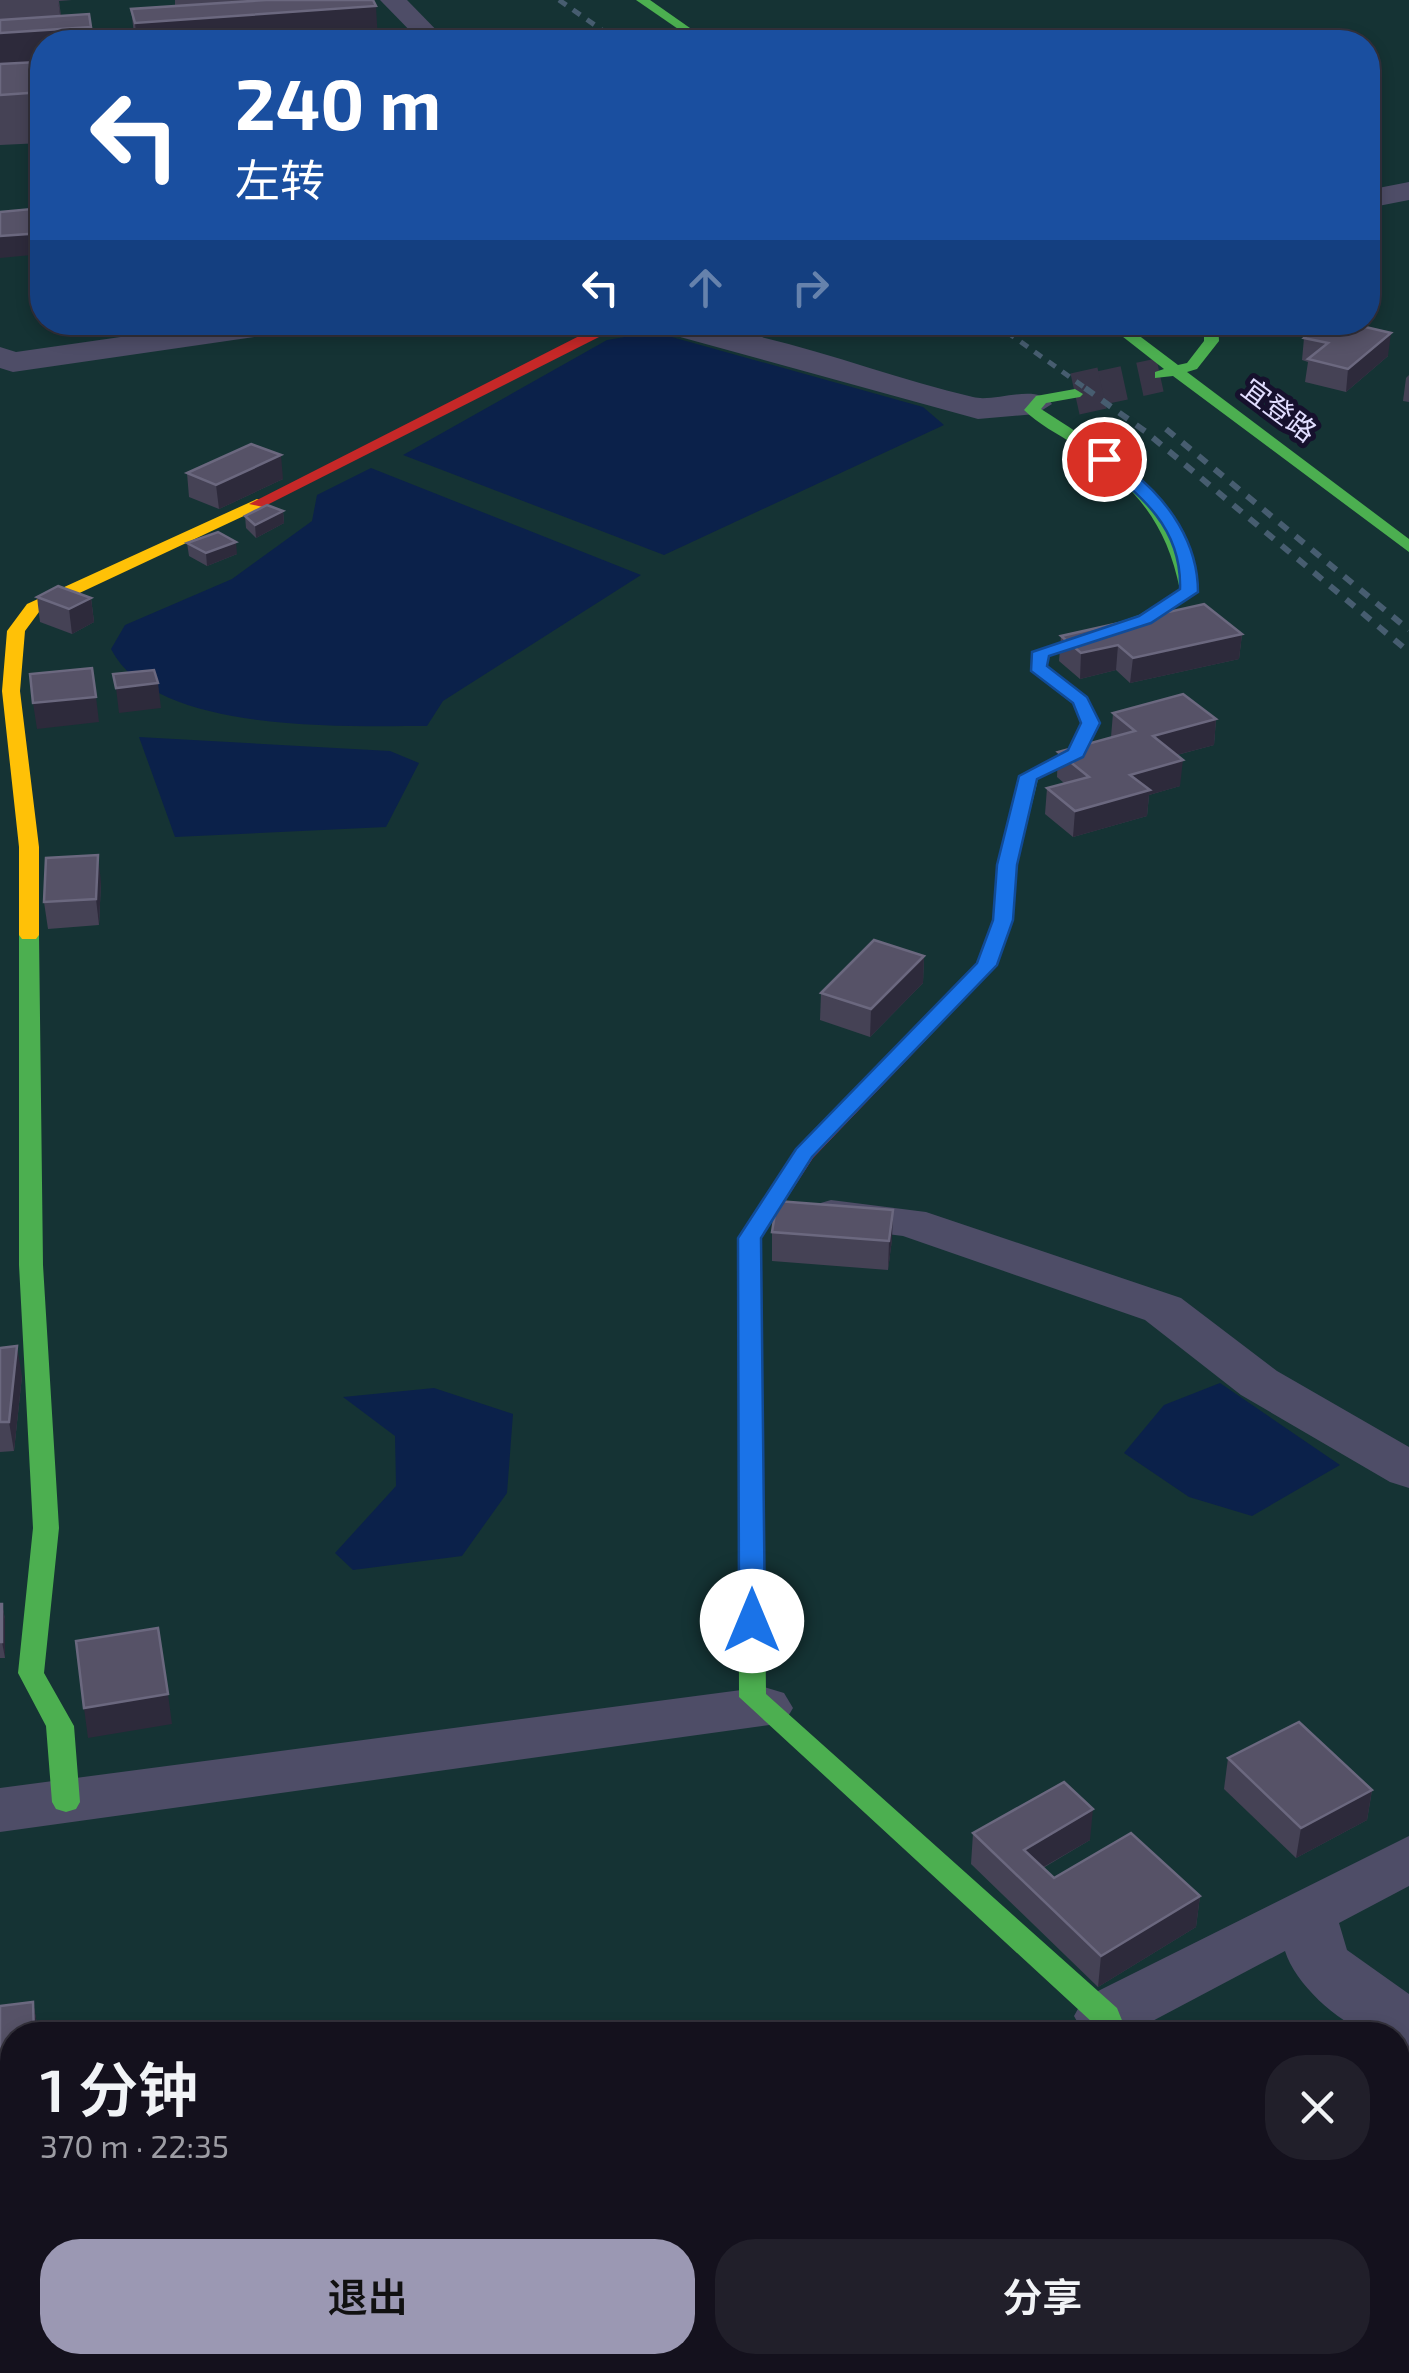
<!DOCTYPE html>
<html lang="zh">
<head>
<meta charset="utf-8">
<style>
	body { margin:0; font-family:"Exo 2","Noto Sans SC",sans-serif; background:#211f2a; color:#f1f3f6; height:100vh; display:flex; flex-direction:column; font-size:38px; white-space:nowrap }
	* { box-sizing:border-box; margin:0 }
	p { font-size:32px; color:#9d9da4 }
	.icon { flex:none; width:55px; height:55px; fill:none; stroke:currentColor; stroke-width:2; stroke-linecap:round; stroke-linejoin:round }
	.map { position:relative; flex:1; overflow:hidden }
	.panel { position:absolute; left:0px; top:2022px; width:1410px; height:352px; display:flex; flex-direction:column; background:#14111d; border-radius:40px 40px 0 0; box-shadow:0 5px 15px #0003,0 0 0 2px #33313b }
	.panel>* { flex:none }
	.banner { position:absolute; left:30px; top:30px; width:1350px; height:305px; border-radius:40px; box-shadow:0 5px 15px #0003,0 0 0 2px #33313b; background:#1a4fa0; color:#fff; overflow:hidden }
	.pin { position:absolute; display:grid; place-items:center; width:85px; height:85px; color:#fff; margin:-42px; border:5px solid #fff; border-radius:50%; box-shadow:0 2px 10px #0007 }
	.me { position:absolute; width:110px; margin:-55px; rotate:0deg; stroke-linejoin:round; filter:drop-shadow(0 0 8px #0008) }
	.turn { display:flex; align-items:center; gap:35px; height:210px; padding:0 40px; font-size:45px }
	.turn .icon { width:130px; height:130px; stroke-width:2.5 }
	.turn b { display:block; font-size:70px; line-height:85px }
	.lanes { display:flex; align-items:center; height:95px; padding:0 40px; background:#0003; justify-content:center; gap:50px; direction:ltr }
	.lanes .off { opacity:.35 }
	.round { display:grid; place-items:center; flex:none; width:105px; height:105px; border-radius:40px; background:#211f2a }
	.summary { display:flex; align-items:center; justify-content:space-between; height:170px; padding:0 40px }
	h1 { font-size:60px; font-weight:600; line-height:75px }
	.action { display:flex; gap:20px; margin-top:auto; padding:20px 40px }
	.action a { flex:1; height:115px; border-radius:40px; background:#9b98b3; color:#111; font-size:40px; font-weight:600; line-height:115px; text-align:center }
	.action a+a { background:#211f2a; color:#f1f3f6 }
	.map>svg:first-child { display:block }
	.green { fill:#153334; fill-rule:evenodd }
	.water { fill:#0b214a }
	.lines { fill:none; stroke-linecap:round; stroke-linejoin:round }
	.secondary-tunnel-far1 { stroke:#383547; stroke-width:34; stroke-dasharray:34 16; stroke-linecap:butt }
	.secondary-tunnel { stroke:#383547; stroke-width:42; stroke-dasharray:42 21; stroke-linecap:butt }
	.street { fill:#4e4d67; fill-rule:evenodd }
	.fast { fill:#4caf50; fill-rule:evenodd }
	.slow { fill:#ffc107; fill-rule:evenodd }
	.jam { fill:#c62828; fill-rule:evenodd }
	.rail-far1 { stroke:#475d70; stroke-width:5; stroke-dasharray:9 8; stroke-linecap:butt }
	.rail { stroke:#475d70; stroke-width:6; stroke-dasharray:11 10; stroke-linecap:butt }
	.wall { fill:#454255 }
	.shaded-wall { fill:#2d2a3b }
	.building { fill:#565267; stroke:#6b687f; stroke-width:2.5 }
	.route { fill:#1a73e8; stroke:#114b97; stroke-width:2.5 }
	.labels { text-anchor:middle; stroke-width:10; stroke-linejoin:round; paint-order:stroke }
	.far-street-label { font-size:28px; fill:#e1ddff; stroke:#16112d }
</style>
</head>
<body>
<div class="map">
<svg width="1409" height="2373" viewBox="0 0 1409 2373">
	<rect width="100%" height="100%" fill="#1a1727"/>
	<!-- green -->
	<path class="green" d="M0 0H1409V2373H0ZM42 42H1368V322H42ZM12 2035H1398V2362H12Z"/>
	<!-- water -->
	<g class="water">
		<path d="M654 332 923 407 944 425 664 555 403 455 607 340Z"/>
		<path d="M371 468 641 575 443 701 427 726C344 726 154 734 111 649L125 625 232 579 312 521 317 495Z"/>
		<path d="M139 737 390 751 419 763 386 827 175 837Z"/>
		<path d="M1220 1383 1340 1465 1252 1516 1189 1497 1124 1453 1164 1405Z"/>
		<path d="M434 1388 513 1414 507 1493 462 1556 353 1570 335 1553 396 1486 395 1436 343 1397Z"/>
	</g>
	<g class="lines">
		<!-- secondary-tunnel-far1 -->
		<path class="secondary-tunnel-far1" d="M1091 390 1160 375"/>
		<!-- secondary-tunnel -->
		<path class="secondary-tunnel" d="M1075 394 1102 388"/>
		<!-- street -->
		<g class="street">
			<path d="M380 0H407L448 42H421Z"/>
			<path d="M1409 182V200L1368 208V190Z"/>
			<path d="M225 322H310L295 331 13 372 0 368V347L16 352Z"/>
			<path d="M647 322C757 322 866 372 973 397 995 403 1037 382 1052 404L1036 414 978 419 651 329Z"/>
			<path d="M831 1200 926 1212 1181 1298 1277 1371 1409 1447V1488L1390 1482 1241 1395 1145 1320 903 1236 814 1225 807 1215 814 1205Z"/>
			<path d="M764 1687 784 1693 793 1708 784 1723 0 1832V1788Z"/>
			<path d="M1409 1836V1886L1339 1923 1347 1950 1409 1994V2050L1398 2047V2035C1390 2035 1380 2037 1373 2035 1339 2024 1295 1984 1285 1951L1128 2034H1084L1074 2016 1084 1998Z"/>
			<path d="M1202 2362H1272L1276 2373H1206Z"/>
		</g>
		<!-- fast -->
		<g class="fast">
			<path d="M636 0H650L710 42H697Z"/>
			<path d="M1104 322H1121L1178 365 1187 363 1204 341V322H1218L1219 341 1197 369 1187 372 1409 539V552L1173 376 1155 378V372L1164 369Z"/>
			<path d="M1075 389 1083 394 1080 397 1046 403 1041 409C1119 459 1177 496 1198 592L1151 623 1049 656 1047 666 1087 697 1100 723 1083 757 1038 779 1017 865 1013 921 997 965 922 1044H908L904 1040 908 1036 977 963 993 921 997 865 1020 776 1068 750 1082 723 1073 704 1032 672V653L1139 615 1180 590C1166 520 1133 484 1075 445 1058 434 1038 424 1024 410L1036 396Z"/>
			<path d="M29 929 39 935 43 1265 59 1528 44 1673 74 1726 80 1802 76 1809 66 1812 56 1809 52 1802 46 1726 18 1673 33 1528 19 1265V935Z"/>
			<path d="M750 1293 762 1300 766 1694 1117 2008 1128 2035H1098L1093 2023 739 1697 738 1300Z"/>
		</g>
		<!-- slow -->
		<path class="slow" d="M257 499 263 501V507L39 612 25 631 20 691 39 847V935L36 939H22L19 935V847L2 691 7 631 27 604Z"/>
		<!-- jam -->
		<g class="jam">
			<path d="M615 322H639L601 336 263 507 249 504 591 330Z"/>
			<path d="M915 1034 922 1036 926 1040 922 1044 813 1158 761 1238 762 1300 758 1305H742L738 1300 739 1238 796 1149 908 1036Z"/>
		</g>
		<!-- rail-far1 -->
		<g class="rail-far1">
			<path d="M559 0 619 42"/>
			<path d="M993 322 1088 390"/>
		</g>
		<!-- rail -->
		<g class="rail">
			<path d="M1085 388 1146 432 1409 652"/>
			<path d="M1166 429 1409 630"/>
		</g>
	</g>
	<!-- wall -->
	<g class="wall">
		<path d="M0 0H72L59 1 61 16 42 42V143L0 145Z"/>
		<path d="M175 0H373L378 42H135L131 9 175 6Z"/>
		<path d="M1304 338 1388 356 1346 392 1305 382 1308 362 1302 360Z"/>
		<path d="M1409 375V402L1403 401 1406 378Z"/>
		<path d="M187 473 283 479 219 509 189 497Z"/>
		<path d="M283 511 284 523 256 538 246 528 245 516Z"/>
		<path d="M187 543 237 554 207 566 189 556Z"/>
		<path d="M37 597 91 598 94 622 72 634 40 622Z"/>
		<path d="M1242 634 1239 659 1130 683 1116 670 1080 679 1059 661 1061 636Z"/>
		<path d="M1113 713 1216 719 1214 745 1177 755 1180 786 1149 795 1147 816 1073 837 1045 814 1047 788 1064 783 1057 777 1058 752 1111 737Z"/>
		<path d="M101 882 99 925 48 929 44 902Z"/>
		<path d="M924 956 923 983 870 1037 820 1020 821 993Z"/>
		<path d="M772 1232 892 1239 888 1270 772 1261Z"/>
		<path d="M0 1348 22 1376 14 1451 0 1452Z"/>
		<path d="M0 1604H2L5 1619V1658H0Z"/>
		<path d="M1228 1758 1372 1790 1367 1820 1296 1858 1224 1789Z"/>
		<path d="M973 1833 1090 1840 1043 1868 1054 1878 1200 1896 1196 1927 1098 1987 971 1864Z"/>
		<path d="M33 2002 39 2035H12V2160L0 2162V2006Z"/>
		<path d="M1298 2362H1398L1409 2373H1296Z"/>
	</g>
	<!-- shaded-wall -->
	<g class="shaded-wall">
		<path d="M58 0 63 29 91 27 93 42H42V79L0 82V33L62 29Z"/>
		<path d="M376 6 378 42H137L135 23Z"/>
		<path d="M42 233V254L0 258V236Z"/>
		<path d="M1391 333 1388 356 1346 392 1348 369Z"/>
		<path d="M281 455 283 479 219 509 216 485Z"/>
		<path d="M283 511 284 523 256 538 255 525Z"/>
		<path d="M236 542 237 554 207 566 206 553Z"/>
		<path d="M91 598 94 622 72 634 69 609Z"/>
		<path d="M1242 634 1239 659 1130 683 1133 658Z"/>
		<path d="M1118 645 1116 670 1080 679 1081 653Z"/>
		<path d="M158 683 161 708 119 713 116 688Z"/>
		<path d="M96 697 99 722 37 729 33 703Z"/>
		<path d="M1216 719 1214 745 1150 762 1153 736Z"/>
		<path d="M1183 760 1180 786 1149 795 1147 816 1073 837 1075 811 1130 775Z"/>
		<path d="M98 855 101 882 99 925 96 899Z"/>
		<path d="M924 956 923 983 870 1037 871 1009Z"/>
		<path d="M893 1210 892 1239 888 1270 889 1241Z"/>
		<path d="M17 1346 22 1376 14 1451 9 1422Z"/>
		<path d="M2 1604 5 1619V1658L2 1642Z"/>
		<path d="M168 1694 172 1724 88 1738 84 1708Z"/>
		<path d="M1372 1790 1367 1820 1296 1858 1301 1828Z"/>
		<path d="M1093 1809 1090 1840 1021 1880 1024 1850Z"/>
		<path d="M1200 1896 1196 1927 1098 1987 1101 1956Z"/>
		<path d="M33 2002 39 2035H34Z"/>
	</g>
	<!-- building -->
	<g class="building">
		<path d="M266 0H373L376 6 135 23 131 9Z"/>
		<path d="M89 14 91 27 0 33V20Z"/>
		<path d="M37 62 38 74H42V92L0 95V64Z"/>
		<path d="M42 208V233L0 236V212Z"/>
		<path d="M1323 322H1344L1391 333 1348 369 1308 359 1328 343 1304 338Z"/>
		<path d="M251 444 281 455 216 485 187 473Z"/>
		<path d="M267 505 283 511 255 525 245 516Z"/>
		<path d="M218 532 236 542 206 553 187 543Z"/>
		<path d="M58 586 91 598 69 609 37 597Z"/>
		<path d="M1204 604 1242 634 1133 658 1118 645 1081 653 1061 636Z"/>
		<path d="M92 668 96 697 33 703 30 674Z"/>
		<path d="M154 670 158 683 116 688 113 674Z"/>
		<path d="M1183 694 1216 719 1153 736 1183 760 1130 775 1150 790 1075 811 1047 788 1089 777 1058 752 1135 731 1113 713Z"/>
		<path d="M98 855 96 899 44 902 46 858Z"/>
		<path d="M874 940 924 956 871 1009 821 993Z"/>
		<path d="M777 1201 893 1210 889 1241 772 1232Z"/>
		<path d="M17 1346 9 1422H0V1348Z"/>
		<rect x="0" y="1604" width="2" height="38"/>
		<path d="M158 1628 168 1694 84 1708 76 1641Z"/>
		<path d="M1299 1722 1372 1790 1301 1828 1228 1758Z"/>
		<path d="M1064 1782 1093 1809 1024 1850 1054 1878 1131 1833 1200 1896 1101 1956 973 1833Z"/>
		<path d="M33 2002 34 2035H12V2102L0 2103V2006Z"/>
		<path d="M1409 2282V2373H1308L1304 2362H1398V2285Z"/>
	</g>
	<!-- route -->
	<path class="route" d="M1098 455C1112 454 1121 464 1132 472 1169 501 1198 543 1198 592L1151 623 1049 656 1047 666 1087 697 1100 723 1083 757 1037 779 1017 865 1013 920 997 965 812 1157 761 1238 765 1621 761 1627H743L739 1621 738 1238 796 1149 977 963 993 920 997 865 1019 776 1068 750 1081 723 1073 703 1031 671 1032 652 1139 616 1180 589C1182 528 1142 496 1098 462Z"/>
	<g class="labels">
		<!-- far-street labels -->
		<g class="far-street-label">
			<text transform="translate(1279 410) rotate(37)" y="10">宜登路</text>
		</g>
	</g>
</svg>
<div class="pin" style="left:1104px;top:459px;background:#d93025"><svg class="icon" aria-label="arrive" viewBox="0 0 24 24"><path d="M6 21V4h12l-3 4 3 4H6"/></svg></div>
<svg class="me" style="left:752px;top:1621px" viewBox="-20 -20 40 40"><circle r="19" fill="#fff"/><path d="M0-13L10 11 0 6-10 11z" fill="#1a73e8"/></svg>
<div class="banner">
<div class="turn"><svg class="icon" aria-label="left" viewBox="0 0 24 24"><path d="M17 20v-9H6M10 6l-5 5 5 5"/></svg><div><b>240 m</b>左转</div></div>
<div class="lanes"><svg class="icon" aria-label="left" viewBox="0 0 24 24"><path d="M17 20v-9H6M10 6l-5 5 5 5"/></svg><svg class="icon off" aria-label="ahead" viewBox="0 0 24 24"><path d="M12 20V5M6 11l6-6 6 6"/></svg><svg class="icon off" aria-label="right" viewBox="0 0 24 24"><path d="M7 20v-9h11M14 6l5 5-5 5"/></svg></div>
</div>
<section class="panel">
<div class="summary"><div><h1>1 分钟</h1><p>370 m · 22:35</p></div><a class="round"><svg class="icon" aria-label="close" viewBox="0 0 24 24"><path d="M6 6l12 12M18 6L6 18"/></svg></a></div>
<div class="action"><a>退出</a><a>分享</a></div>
</section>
</div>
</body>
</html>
